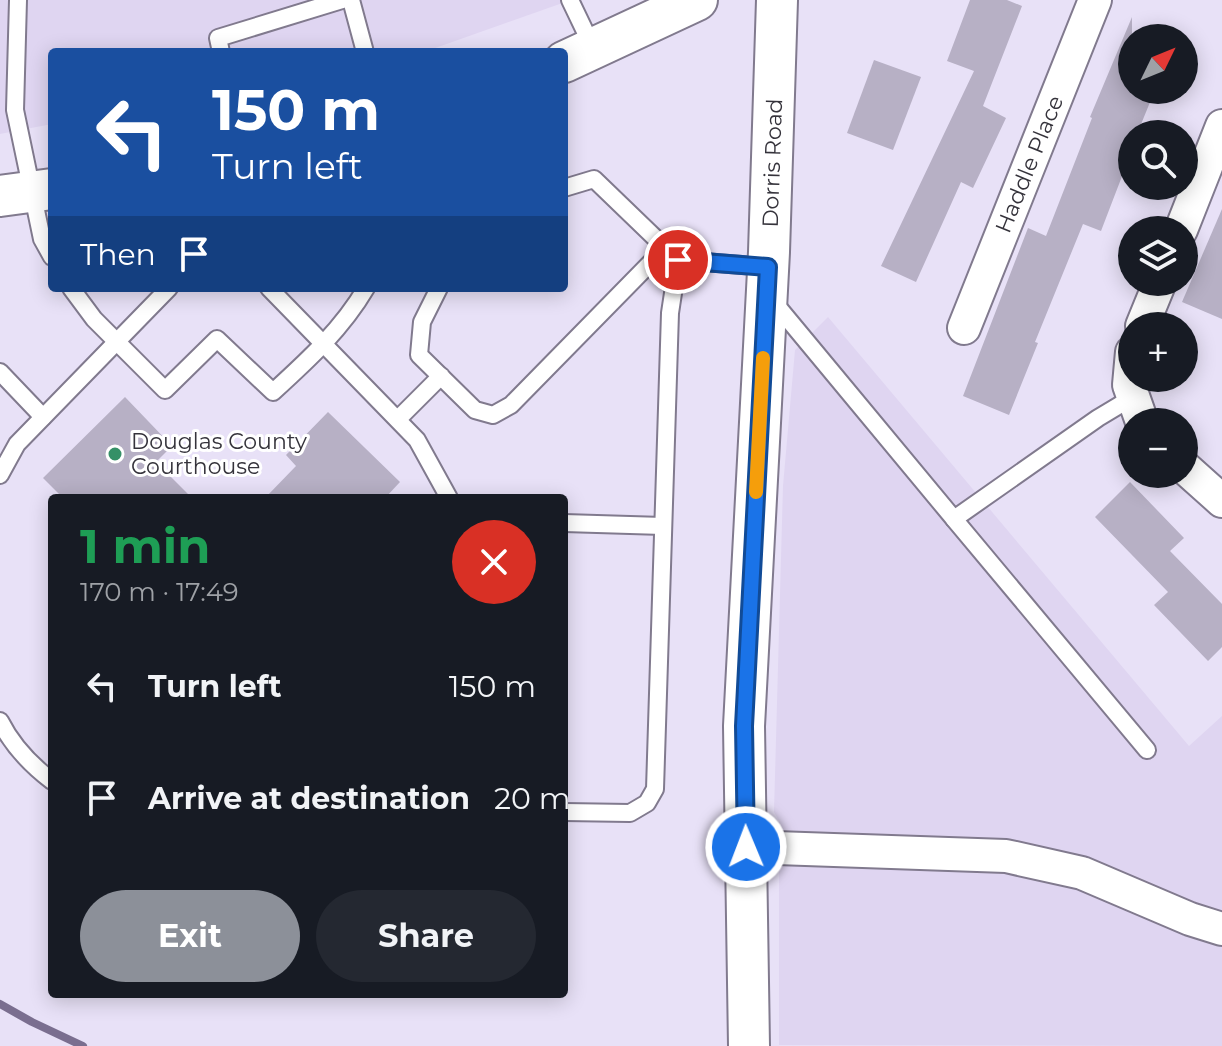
<!DOCTYPE html>
<html lang="en">
<head>
<meta charset="utf-8">
<style>
	body { margin:0; font-family:Montserrat,sans-serif; background:#242831; color:#f1f3f6; height:100vh; display:flex; flex-direction:column; font-size:30px; white-space:nowrap }
	* { box-sizing:border-box; margin:0 }
	p { font-size:26px; color:#9ea1a6 }
	.icon { flex:none; width:44px; height:44px; fill:none; stroke:currentColor; stroke-width:2; stroke-linecap:round; stroke-linejoin:round }
	.map { position:relative; flex:1; overflow:hidden }
	.drawer { position:absolute; left:48px; top:494px; width:520px; height:504px; display:flex; flex-direction:column; background:#171b24; border-radius:8px; box-shadow:0 4px 20px #0003 }
	.drawer>* { flex:none }
	.banner { position:absolute; left:48px; top:48px; width:520px; height:244px; border-radius:8px; box-shadow:0 4px 20px #0003; background:#1a4fa0; color:#fff; overflow:hidden }
	.needle { width:52px; rotate:47deg }
	.tools { position:absolute; left:1118px; top:24px; display:grid; gap:16px }
	.tools a { display:grid; place-items:center; width:80px; height:80px; border-radius:50%; background:#171b24; box-shadow:0 4px 20px #0003; font-size:40px }
	.pin { position:absolute; display:grid; place-items:center; width:68px; height:68px; color:#fff; margin:-34px; border:4px solid #fff; border-radius:50%; box-shadow:0 2px 8px #0007 }
	.me { position:absolute; width:88px; margin:-44px; rotate:359deg; stroke-linejoin:round; filter:drop-shadow(0 0 6px #0008) }
	.turn { display:flex; align-items:center; gap:28px; height:168px; padding:0 32px; font-size:36px }
	.turn .icon { width:104px; height:104px; stroke-width:2.5 }
	.turn b { display:block; font-size:56px; line-height:68px }
	.then { display:flex; align-items:center; height:76px; padding:0 32px; background:#0003; gap:16px; font-size:30px }
	.round { display:grid; place-items:center; flex:none; width:84px; height:84px; border-radius:42px; background:#242831 }
	.summary { display:flex; align-items:center; justify-content:space-between; height:136px; padding:0 32px }
	h1 { font-size:48px; font-weight:700; line-height:60px; color:#1e9e55 }
	.cta { display:flex; gap:16px; margin-top:auto; padding:16px 32px }
	.cta a { flex:1; height:92px; border-radius:48px; background:#8c9099; color:#fff; font-size:32px; font-weight:700; line-height:92px; text-align:center }
	.cta a+a { background:#242831; color:#f1f3f6 }
	ul { padding:0; list-style:none }
	li { display:flex; align-items:center; gap:24px; height:112px; padding:0 32px }
	li div { flex:1 }
	li b { display:block; font-size:30px }
	li em { font-style:normal }
	.map>svg:first-child { display:block }
	.built { fill:#dfd5f1 }
	.lines { fill:none; stroke-linecap:round; stroke-linejoin:round }
	.stream { stroke:#7a6e8f; stroke-width:8 }
	.building { fill:#b7b0c5 }
	.service-casing { stroke:#817a8e; stroke-width:20 }
	.minor-casing { stroke:#817a8e; stroke-width:36 }
	.tertiary-casing { stroke:#817a8e; stroke-width:44 }
	.service { stroke:#fff; stroke-width:16 }
	.minor { stroke:#fff; stroke-width:32 }
	.tertiary { stroke:#fff; stroke-width:40 }
	.route-casing { stroke:#114b97; stroke-width:20 }
	.route { stroke:#1a73e8; stroke-width:14 }
	.slow { stroke:#f59e0b; stroke-width:14 }
	.poi-dot { fill:#359067; stroke:#fff; stroke-width:3 }
	.labels { text-anchor:middle; stroke-width:6; stroke-linejoin:round; paint-order:stroke }
	.street-label { font-size:22px; fill:#35333b; stroke:#fff }
	.poi-label { font-size:22px; fill:#35333b; stroke:#fff; text-anchor:start }
</style>
</head>
<body>
<div class="map">
<svg width="1222" height="1046" viewBox="0 0 1222 1046">
	<rect width="100%" height="100%" fill="#e8e1f7"/>
	<!-- built -->
	<g class="built">
		<path d="M0 0H571L424 52H52V124L0 134Z"/>
		<path d="M828 317 1189 746 1222 716V1046L779 1045V821L774 812 783 486 795 350Z"/>
	</g>
	<g class="lines">
		<!-- stream -->
		<path class="stream" d="M0 1004 32 1022 83 1046"/>
	</g>
	<!-- building -->
	<g class="building">
		<path d="M970 0H1007L1022 6 983 106 1006 118 973 188 961 182 916 282 881 266 974 71 947 61Z"/>
		<path d="M1132 17V90H1155L1137 134H1132V146L1127 157 1129 158 1101 231 1083 224 1035 342 1038 343 1009 415 963 396 1028 228 1046 236 1092 118 1090 117Z"/>
		<path d="M874 60 921 77 893 150 847 133Z"/>
		<path d="M1222 209V319L1182 302Z"/>
		<path d="M125 397 172 446 156 462 192 498H63L43 478Z"/>
		<path d="M328 412 400 482 385 498H265L296 466 286 455Z"/>
		<path d="M1130 482 1184 538 1170 551 1222 604V647L1208 661 1154 605 1168 592 1095 517Z"/>
	</g>
	<g class="lines">
		<defs>
			<g id="service">
				<path d="M18 0 15 110 42 239 52 257"/>
				<path d="M351 0 365 52"/>
				<path d="M570 0 593 48"/>
				<path d="M221 52 218 38 342 0"/>
				<path d="M564 188 594 179 678 260 767 267"/>
				<path d="M71 288 94 319 165 390 217 339 273 392C308 360 342 329 366 288"/>
				<path d="M269 288 417 440 449 498"/>
				<path d="M439 288 422 322 419 355 475 410 493 415 511 405 666 247"/>
				<path d="M773 301 954 519 1098 418 1133 397"/>
				<path d="M0 372 43 417"/>
				<path d="M398 419 441 376"/>
				<path d="M0 475 17 444 169 288"/>
				<path d="M954 519 1147 750"/>
				<path d="M564 523 663 526"/>
				<path d="M0 721C12 745 31 765 52 781"/>
				<path d="M564 812 630 813 647 803 655 789 670 313 678 260"/>
			</g>
			<g id="minor">
				<path d="M1181 230 1222 126"/>
				<path d="M1142 326 1160 282"/>
				<path d="M964 328 1095 0"/>
				<path d="M1132 352 1129 385 1142 422"/>
				<path d="M1184 467 1222 501"/>
				<path d="M746 847 1006 856 1082 873 1190 919 1222 929"/>
			</g>
			<g id="tertiary">
				<path d="M564 62 697 0"/>
				<path d="M0 196 52 189"/>
				<path d="M749 1046 744 726 769 252 777 0"/>
			</g>
		</defs>
		<!-- service casing -->
		<use href="#service" class="service-casing"/>
		<!-- minor casing -->
		<use href="#minor" class="minor-casing"/>
		<!-- tertiary casing -->
		<use href="#tertiary" class="tertiary-casing"/>
		<!-- service -->
		<use href="#service" class="service"/>
		<!-- minor -->
		<use href="#minor" class="minor"/>
		<!-- tertiary -->
		<use href="#tertiary" class="tertiary"/>
	</g>
	<g class="lines">
		<defs>
			<path id="route" d="M678 260 768 267 744 726 746 847"/>
		</defs>
		<!-- route casing -->
		<use href="#route" class="route-casing"/>
		<!-- route -->
		<use href="#route" class="route"/>
		<!-- slow -->
		<path class="slow" d="M756 492 763 358"/>
	</g>
	<!-- markers -->
	<circle class="poi-dot" cx="115" cy="454" r="8"/>
	<g class="labels">
		<!-- street labels -->
		<g class="street-label">
			<text transform="translate(772 163) rotate(-88)" y="8">Dorris Road</text>
			<text transform="translate(1029 164) rotate(-68)" y="8">Haddle Place</text>
		</g>
		<!-- poi labels -->
		<g class="poi-label">
			<text x="131" y="449">Douglas County<tspan x="131" dy="25">Courthouse</tspan></text>
		</g>
	</g>
</svg>
<div class="tools">
<a><svg class="needle" viewBox="-14 -14 28 28"><path d="M0-13l5 13h-10z" fill="#e53935"/><path d="M0 13l5-13h-10z" fill="#9ea1a6"/></svg></a>
<a><svg class="icon" aria-label="search" viewBox="0 0 24 24"><circle cx="10" cy="10" r="6"/><path d="M15 15l6 6"/></svg></a>
<a><svg class="icon" aria-label="layers" viewBox="0 0 24 24"><path d="M12 4l9 5-9 5-9-5zM3 14l9 5 9-5"/></svg></a>
<a>+</a>
<a>−</a>
</div>
<div class="pin" style="left:678px;top:260px;background:#d93025"><svg class="icon" aria-label="arrive" viewBox="0 0 24 24"><path d="M6 21V4h12l-3 4 3 4H6"/></svg></div>
<svg class="me" style="left:746px;top:847px" viewBox="-20 -20 40 40"><circle r="17" fill="#1a73e8" stroke="#fff" stroke-width="3"/><path d="M0-11L8 9 0 5-8 9z" fill="#fff"/></svg>
<div class="banner">
<div class="turn"><svg class="icon" aria-label="left" viewBox="0 0 24 24"><path d="M17 20v-9H6M10 6l-5 5 5 5"/></svg><div><b>150 m</b>Turn left</div></div>
<div class="then">Then<svg class="icon" aria-label="arrive" viewBox="0 0 24 24"><path d="M6 21V4h12l-3 4 3 4H6"/></svg></div>
</div>
<section class="drawer">
<div class="summary"><div><h1>1 min</h1><p>170 m · 17:49</p></div><a class="round" style="background:#d93025;color:#fff"><svg class="icon" aria-label="close" viewBox="0 0 24 24"><path d="M6 6l12 12M18 6L6 18"/></svg></a></div>
<ul>
<li><svg class="icon" aria-label="left" viewBox="0 0 24 24"><path d="M17 20v-9H6M10 6l-5 5 5 5"/></svg><div><b>Turn left</b></div><em>150 m</em></li>
<li><svg class="icon" aria-label="arrive" viewBox="0 0 24 24"><path d="M6 21V4h12l-3 4 3 4H6"/></svg><div><b>Arrive at destination</b></div><em>20 m</em></li>
</ul>
<div class="cta"><a>Exit</a><a>Share</a></div>
</section>
</div>
</body>
</html>
